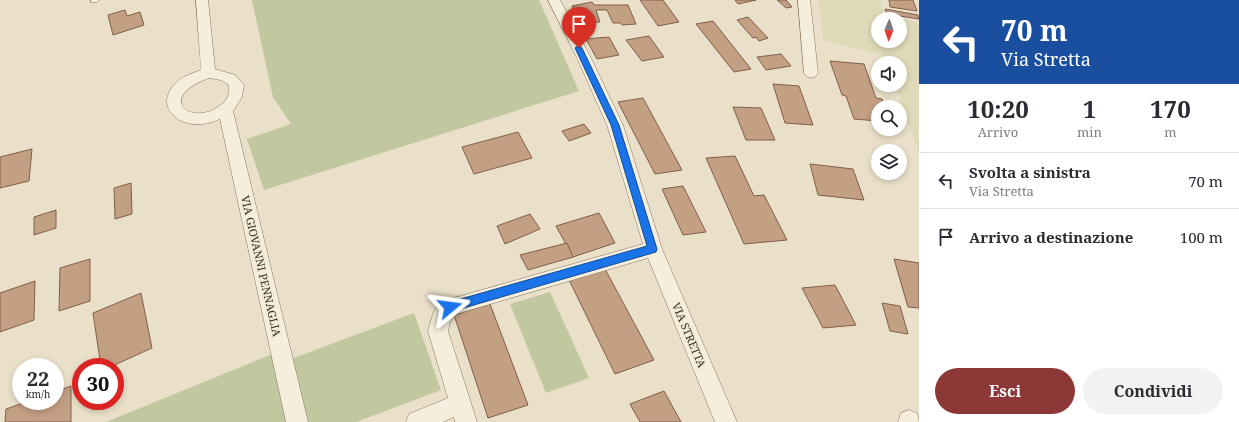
<!DOCTYPE html>
<html lang="it">
<head>
<meta charset="utf-8">
<style>
	body { margin:0; font-family:"Noto Serif",serif; background:#f2f2f3; color:#2b2b33; height:100vh; display:flex; flex-direction:column; font-size:15px; white-space:nowrap }
	* { box-sizing:border-box; margin:0 }
	p { font-size:13px; color:#7c7c81 }
	.icon { flex:none; width:22px; height:22px; fill:none; stroke:currentColor; stroke-width:2; stroke-linecap:round; stroke-linejoin:round }
	.map { position:relative; flex:1; overflow:hidden }
	.side { display:flex; flex-direction:column; background:#fff; width:320px }
	.side>* { flex:none }
	.guide { background:#1a4fa0; color:#fff; overflow:hidden }
	.needle { width:26px; rotate:182deg }
	.fabs { position:absolute; left:871px; top:12px; display:grid; gap:8px }
	.fabs a { display:grid; place-items:center; width:36px; height:36px; border-radius:50%; background:#fff; box-shadow:0 2px 6px #0003; font-size:20px }
	.speed { position:absolute; left:12px; top:358px; display:flex; gap:8px; font-size:20px; font-weight:700; text-align:center }
	.speed>* { display:grid; place-content:center; width:52px; height:52px; border-radius:50%; background:#fff; box-shadow:0 2px 6px #0003; line-height:1 }
	.speed small { font-size:10px; font-weight:400 }
	.speed .limit { border:6px solid #d22; background:#fff; color:#111 }
	.pin { position:absolute; display:grid; place-items:center; width:34px; height:34px; color:#fff; margin:-41px -17px; border-radius:50% 50% 50% 0; rotate:-45deg; box-shadow:0 0 4px #0007 }
	.pin .icon { rotate:45deg }
	.me { position:absolute; width:44px; margin:-22px; rotate:74deg; stroke-linejoin:round; filter:drop-shadow(0 0 3px #0008) }
	.turn { display:flex; align-items:center; gap:14px; height:84px; padding:0 16px; font-size:18px }
	.turn .icon { width:52px; height:52px; stroke-width:2.5 }
	.turn b { display:block; font-size:28px; line-height:34px }
	.eta { display:flex; justify-content:space-evenly; align-items:center; height:68px; text-align:center }
	.eta b { font-size:24px; font-weight:700; line-height:28px }
	.primary-button { display:flex; gap:8px; margin-top:auto; padding:8px 16px }
	.primary-button a { flex:1; height:46px; border-radius:24px; background:#8c3837; color:#fff; font-size:16px; font-weight:700; line-height:46px; text-align:center }
	.primary-button a+a { background:#f2f2f3; color:#2b2b33 }
	ul { padding:0; list-style:none }
	li { display:flex; align-items:center; gap:12px; height:56px; padding:0 16px; border-top:1px solid #e1e1e2 }
	li div { flex:1 }
	li b { display:block; font-size:15px }
	li em { font-style:normal }
	main { display:flex; flex:1; min-height:0 }
	.map>svg:first-child { display:block }
	.farmland { fill:#ded9b7; fill-rule:evenodd }
	.green { fill:#c1c79e }
	.building { fill:#c39f84; stroke:#805f48 }
	.lines { fill:none; stroke-linecap:round; stroke-linejoin:round }
	.lane-casing { stroke:#847460; stroke-width:1 }
	.street-casing { stroke:#847460; stroke-width:1 }
	.lane { fill:#f5eedc; fill-rule:evenodd }
	.street { fill:#f5eedc; fill-rule:evenodd }
	.route { fill:#1a73e8; stroke:#114b97 }
	.labels { text-anchor:middle; stroke-width:4; stroke-linejoin:round; paint-order:stroke }
	.street-label { font-size:11px; fill:#362c22; stroke:#f2ebd8 }
</style>
</head>
<body>
<main>
<div class="map">
<svg width="919" height="422" viewBox="0 0 919 422">
	<rect width="100%" height="100%" fill="#eae0c9"/>
	<!-- farmland -->
	<path class="farmland" d="M819 0H881L884 16 917 22 919 26V153L895 85H900V63H887L884 56 823 40ZM878 19H900V41H878Z"/>
	<!-- green -->
	<g class="green">
		<path d="M252 0H539L579 91 264 190 247 139 291 124 273 97Z"/>
		<path d="M550 292 589 378 546 393 510 304Z"/>
		<path d="M414 313 441 390 356 422H106L280 351 283 362Z"/>
	</g>
	<!-- building -->
	<g class="building">
		<path d="M640 0H663L679 22 658 26Z"/>
		<path d="M735 0H756L738 4Z"/>
		<path d="M777 0H786L792 7 786 8Z"/>
		<path d="M889 0H913L917 11 890 7Z"/>
		<path d="M592 2 594 5H628L636 24 622 25 621 23H613L607 10H596L600 22 578 23 572 6Z"/>
		<path d="M885 9 918 15 919 19 887 14Z"/>
		<path d="M125 10 127 16 140 12 144 25 113 35 108 15Z"/>
		<path d="M748 17 768 38 759 41 756 37 753 38 737 20Z"/>
		<path d="M713 21 751 69 734 72 696 24Z"/>
		<path d="M649 36 664 57 642 61 626 40Z"/>
		<path d="M609 37 619 55 597 59 586 39Z"/>
		<path d="M781 54 791 66 766 70 757 57Z"/>
		<path d="M830 61 864 64 876 98 882 99 885 107H878V121L854 119 846 96 842 95Z"/>
		<path d="M773 84 799 86 813 125 785 123Z"/>
		<path d="M643 98 682 170 655 174 618 102Z"/>
		<path d="M733 107 761 108 775 140H746Z"/>
		<path d="M584 124 591 133 569 141 562 131Z"/>
		<path d="M518 132 532 158 474 174 462 147Z"/>
		<path d="M32 149 29 181 0 188V157Z"/>
		<path d="M735 156 754 196 764 195 787 240 744 244 706 158Z"/>
		<path d="M810 164 853 169 864 200 818 195Z"/>
		<path d="M131 183 132 214 115 219 114 188Z"/>
		<path d="M683 186 706 232 683 235 662 189Z"/>
		<path d="M56 210V228L34 235V217Z"/>
		<path d="M599 213 615 243 573 257 556 226Z"/>
		<path d="M530 214 540 229 505 244 497 226Z"/>
		<path d="M567 243 573 257 528 270 520 255Z"/>
		<path d="M90 259V301L59 311 60 268Z"/>
		<path d="M894 259 919 263V308L908 307Z"/>
		<path d="M605 269 654 360 615 374 569 280Z"/>
		<path d="M35 281 34 320 0 332V293Z"/>
		<path d="M835 285 856 325 823 328 802 288Z"/>
		<path d="M141 293 152 348 110 367H101L93 313Z"/>
		<path d="M882 303 900 306 908 334 890 331Z"/>
		<path d="M490 304 528 405 488 418 454 315Z"/>
		<path d="M71 386V422H5L6 409 29 401H55V392Z"/>
		<path d="M664 391 681 422H640L630 404Z"/>
	</g>
	<g class="lines">
		<defs>
			<path id="lane" d="M91 0H100L97 2H91Z"/>
			<g id="street">
				<path d="M196 0H208L215 69 235 75 244 85 242 97 233 111 308 422H286L220 119C214 121 208 124 202 124 178 127 155 107 174 85 180 77 191 74 201 70ZM209 78 221 80 229 85C230 93 228 99 222 104 192 129 154 98 209 78Z"/>
				<path d="M548 0H560L592 60 623 125 662 249 737 422H715L648 258 456 314 450 322 448 331 477 422H455L454 417 443 422H406L409 414 448 398 428 331 434 311 443 301 643 244 607 125 578 60Z"/>
				<path d="M798 0H810L818 73 816 76 811 78 806 76 804 73Z"/>
				<path d="M909 410 917 413 919 422H898L901 413Z"/>
			</g>
		</defs>
		<!-- lane casing -->
		<use href="#lane" class="lane-casing"/>
		<!-- street casing -->
		<use href="#street" class="street-casing"/>
		<!-- lane -->
		<use href="#lane" class="lane"/>
		<!-- street -->
		<use href="#street" class="street"/>
	</g>
	<!-- route -->
	<path class="route" d="M579 45 582 48 619 125 657 249 656 252 450 312 447 311 445 307 447 304 450 302 647 246 611 125 575 48Z"/>
	<g class="labels">
		<!-- street labels -->
		<g class="street-label">
			<text transform="translate(261 266) rotate(77)" y="4">VIA GIOVANNI PENNAGLIA</text>
			<text transform="translate(689 335) rotate(67)" y="4">VIA STRETTA</text>
		</g>
	</g>
</svg>
<div class="fabs">
<a><svg class="needle" viewBox="-14 -14 28 28"><path d="M0-13l5 13h-10z" fill="#e53935"/><path d="M0 13l5-13h-10z" fill="#7c7c81"/></svg></a>
<a><svg class="icon" aria-label="sound" viewBox="0 0 24 24"><path d="M4 9h4l5-4v14l-5-4H4zM17 9q2 3 0 6"/></svg></a>
<a><svg class="icon" aria-label="search" viewBox="0 0 24 24"><circle cx="10" cy="10" r="6"/><path d="M15 15l6 6"/></svg></a>
<a><svg class="icon" aria-label="layers" viewBox="0 0 24 24"><path d="M12 4l9 5-9 5-9-5zM3 14l9 5 9-5"/></svg></a>
</div>
<div class="speed"><div>22<small>km/h</small></div><div class="limit">30</div></div>
<div class="pin" style="left:579px;top:48px;background:#d93025"><svg class="icon" aria-label="arrive" viewBox="0 0 24 24"><path d="M6 21V4h12l-3 4 3 4H6"/></svg></div>
<svg class="me" style="left:450px;top:307px" viewBox="-20 -20 40 40"><path d="M0-17L14 15 0 8-14 15z" fill="#1a73e8" stroke="#fff" stroke-width="4"/></svg>
</div>
<section class="side">
<div class="guide">
<div class="turn"><svg class="icon" aria-label="left" viewBox="0 0 24 24"><path d="M17 20v-9H6M10 6l-5 5 5 5"/></svg><div><b>70 m</b>Via Stretta</div></div>
</div>
<div class="eta">
<div><b>10:20</b><p>Arrivo</p></div>
<div><b>1</b><p>min</p></div>
<div><b>170</b><p>m</p></div>
</div>
<ul>
<li><svg class="icon" aria-label="left" viewBox="0 0 24 24"><path d="M17 20v-9H6M10 6l-5 5 5 5"/></svg><div><b>Svolta a sinistra</b><p>Via Stretta</p></div><em>70 m</em></li>
<li><svg class="icon" aria-label="arrive" viewBox="0 0 24 24"><path d="M6 21V4h12l-3 4 3 4H6"/></svg><div><b>Arrivo a destinazione</b></div><em>100 m</em></li>
</ul>
<div class="primary-button"><a>Esci</a><a>Condividi</a></div>
</section>
</main>
</body>
</html>
